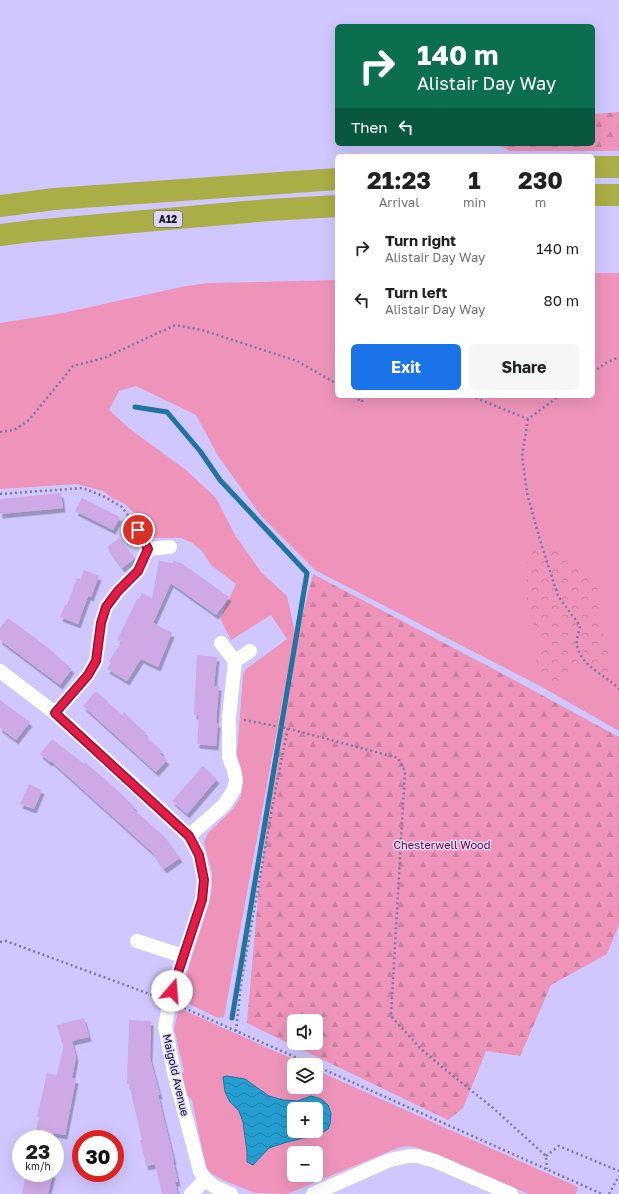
<!DOCTYPE html>
<html lang="en">
<head>
<meta charset="utf-8">
<style>
	body { margin:0; font-family:"Golos Text",sans-serif; background:#f6f6f6; color:#202124; height:100vh; display:flex; flex-direction:column; font-size:15px; white-space:nowrap }
	* { box-sizing:border-box; margin:0 }
	p { font-size:13px; color:#757577 }
	.icon { flex:none; width:22px; height:22px; fill:none; stroke:currentColor; stroke-width:2; stroke-linecap:round; stroke-linejoin:round }
	.map { position:relative; flex:1; overflow:hidden }
	.details { position:absolute; left:335px; top:154px; width:260px; height:244px; display:flex; flex-direction:column; background:#fff; border-radius:6px; box-shadow:0 4px 16px #0002 }
	.details>* { flex:none }
	.top-card { position:absolute; left:335px; top:24px; width:260px; height:122px; border-radius:6px; box-shadow:0 4px 16px #0002; background:#0b6e4f; color:#fff; overflow:hidden }
	.buttons { position:absolute; left:287px; top:1014px; display:grid; gap:8px }
	.buttons a { display:grid; place-items:center; width:36px; height:36px; border-radius:6px; background:#fff; box-shadow:0 4px 16px #0002; font-size:20px }
	.speed { position:absolute; left:12px; top:1130px; display:flex; gap:8px; font-size:20px; font-weight:700; text-align:center }
	.speed>* { display:grid; place-content:center; width:52px; height:52px; border-radius:50%; background:#fff; box-shadow:0 4px 16px #0002; line-height:1 }
	.speed small { font-size:10px; font-weight:400 }
	.speed .limit { border:6px solid #d22; background:#fff; color:#111 }
	.pin { position:absolute; display:grid; place-items:center; width:34px; height:34px; color:#fff; margin:-17px; border:2px solid #fff; border-radius:50%; box-shadow:0 1px 4px #0007 }
	.me { position:absolute; width:44px; margin:-22px; rotate:18deg; stroke-linejoin:round; filter:drop-shadow(0 0 3px #0008) }
	.turn { display:flex; align-items:center; gap:14px; height:84px; padding:0 16px; font-size:18px }
	.turn .icon { width:52px; height:52px; stroke-width:2.5 }
	.turn b { display:block; font-size:28px; line-height:34px }
	.then { display:flex; align-items:center; height:38px; padding:0 16px; background:#0003; gap:8px; font-size:15px }
	.eta { display:flex; justify-content:space-evenly; align-items:center; height:68px; text-align:center }
	.eta b { font-size:24px; font-weight:700; line-height:28px }
	.button { display:flex; gap:8px; margin-top:auto; padding:8px 16px }
	.button a { flex:1; height:46px; border-radius:6px; background:#1a73e8; color:#fff; font-size:16px; font-weight:700; line-height:46px; text-align:center }
	.button a+a { background:#f6f6f6; color:#202124 }
	ul { padding:0; list-style:none }
	li { display:flex; align-items:center; gap:12px; height:52px; padding:0 16px }
	li div { flex:1 }
	li b { display:block; font-size:15px }
	li em { font-style:normal }
	.map>svg:first-child { display:block }
	.grass { fill:#ee94bb; fill-rule:evenodd }
	.forest { fill:url(#forest-firs); fill-rule:evenodd }
	.park { fill:url(#park-crowns) }
	.water { fill:url(#water-waves); stroke:#20749f; fill-rule:evenodd }
	.lines { fill:none; stroke-linecap:round; stroke-linejoin:round }
	.stream { stroke:#20749f; stroke-width:5 }
	.building { fill:#cfa9e6; filter:url(#shadow) }
	.path { stroke:#7e77a1; stroke-width:2.5; stroke-dasharray:2 3; stroke-linecap:butt }
	.minor { stroke:#fff; stroke-width:14 }
	.trunk { stroke:#aaae46; stroke-width:22 }
	.route-casing { stroke:#92132f; stroke-width:10 }
	.route { stroke:#e11d48; stroke-width:7 }
	.labels { text-anchor:middle; stroke-width:3; stroke-linejoin:round; paint-order:stroke }
	.shield { fill:#ddd9f4; stroke:#524c66; stroke-width:1 }
	.shield-label { font-size:10px; font-weight:bold; fill:#161029 }
	.park-label { font-size:11px; fill:#770048; stroke:#ddd9f4 }
	.street-label { font-size:11px; fill:#161029; stroke:#ddd9f4 }
</style>
</head>
<body>
<div class="map">
<svg width="619" height="1194" viewBox="0 0 619 1194">
	<defs>
		<pattern id="forest-firs" width="22" height="20" patternUnits="userSpaceOnUse"><rect width="22" height="20" fill="#ee94bb"/><path d="M5 1l3.5 6h-7zM16 11l3.5 6h-7z" fill="#cb7fa1"/></pattern>
		<pattern id="park-crowns" width="20" height="18" patternUnits="userSpaceOnUse"><rect width="20" height="18" fill="#ee94bb"/><path d="M2 6a3 3 0 1 1 6 0M12 15a3 3 0 1 1 6 0" fill="none" stroke="#cb7fa1"/></pattern>
		<pattern id="water-waves" width="16" height="10" patternUnits="userSpaceOnUse"><rect width="16" height="10" fill="#259fd2"/><path d="M0 5q4-4 8 0t8 0" fill="none" stroke="#1f80aa"/></pattern>
		<filter id="shadow"><feDropShadow dx="2.5" dy="4.5" stdDeviation="0" flood-color="#0004"/></filter>
	</defs>
	<rect width="100%" height="100%" fill="#d0c7fe"/>
	<!-- grass -->
	<g class="grass">
		<path d="M593 273H619V731L540 686 315 570 261 516 218 456 196 415 136 386 119 391 109 410 130 429 186 470 216 498 235 535 261 572 287 596 295 633 224 1017 218 1018 181 1000 190 963 209 903 212 888V873L204 843 208 833 234 808 241 796 243 784 241 769 237 755 243 675 246 669 287 639 271 615 231 640 220 618 236 584 211 565 202 551 191 542 181 538H152L138 517 125 504 112 498 103 491 77 484 0 489V323L63 313 186 286 208 283 337 280V396H593Z"/>
		<path d="M179 1008 306 1065H294V1087H316V1070L578 1187 576 1194H529L415 1147 408 1146 400 1147 287 1194 255 1193 223 1180 212 1174 206 1169 192 1100 185 1094 181 1076 184 1071 174 1029ZM294 1109H316V1131H294ZM294 1153H316V1175H294Z"/>
	</g>
	<!-- forest -->
	<g class="forest">
		<path d="M619 112V151H510L497 144H593V114Z"/>
		<path d="M313 574 503 674 619 737V924L607 954 551 985 520 1056 486 1051 463 1108 448 1120 247 1023 259 885 275 765 296 640ZM294 1021H316V1043H294Z"/>
	</g>
	<!-- park -->
	<path class="park" d="M536 545H551L570 565C580 565 587 568 593 577 601 590 596 604 599 618 601 631 610 648 611 660 611 668 610 673 606 680L582 663C579 669 577 676 571 679 565 683 543 681 537 677 533 674 532 671 531 666 535 660 542 657 542 649 542 637 532 626 529 614 524 594 528 573 528 552Z"/>
	<!-- water -->
	<path class="water" d="M227 1076 245 1079 269 1096 283 1100 298 1101 311 1096 321 1099 328 1105 331 1113 330 1124 328 1129 320 1134 287 1142 269 1148 253 1165 247 1162V1152L243 1122 239 1111 230 1102 225 1092 223 1077ZM294 1109H316V1131H294Z"/>
	<g class="lines">
		<!-- stream -->
		<path class="stream" d="M135 407 167 412 200 451 220 480 307 573 232 1018"/>
	</g>
	<!-- building -->
	<g class="building">
		<path d="M61 493 63 508 0 514V499Z"/>
		<path d="M82 498 120 517 113 530 75 511Z"/>
		<path d="M119 538 135 558 122 568 107 547Z"/>
		<path d="M159 561 173 563V561L181 563 229 597 216 615 171 583 153 623 172 633 158 667 141 659 127 681 107 669 111 663 109 661 122 642 117 640 137 599H139L142 593 152 598Z"/>
		<path d="M84 570 99 576 91 597 88 596 78 624 60 617 65 605H67L77 578 81 579Z"/>
		<path d="M8 618 46 646 72 669 60 685 0 640V628Z"/>
		<path d="M197 655 217 657 214 686H219L216 723H218L216 746 197 744 199 715H194Z"/>
		<path d="M96 691 122 715 124 712 136 724 146 733 144 735 162 751 160 754 167 760 156 772 83 706Z"/>
		<path d="M0 700 30 722 16 740 0 728Z"/>
		<path d="M52 739 84 764 85 762 116 789 135 807 133 809 165 837 180 858 164 869 152 852 51 761 50 762 40 754Z"/>
		<path d="M203 766 217 779 187 814 172 801Z"/>
		<path d="M29 784 42 790 34 809 20 804Z"/>
		<path d="M84 1018 89 1037 72 1041 76 1057 72 1078 76 1079 65 1135 54 1133 53 1139H37L38 1136 35 1135 39 1117H37L47 1073 57 1075 64 1043 62 1044 57 1025Z"/>
		<path d="M129 1020 151 1021 150 1058 160 1095H158L174 1160 173 1161 178 1182H175L178 1194H162L155 1164 146 1166 140 1140H142L129 1084H127Z"/>
		<path d="M26 1173H53L48 1194H22Z"/>
	</g>
	<g class="lines">
		<!-- path -->
		<g class="path">
			<path d="M593 372 606 363 619 357"/>
			<path d="M354 396 362 402 363 396"/>
			<path d="M471 396 528 419 559 396"/>
			<path d="M528 419 522 456 527 493 540 540 558 596 580 626C579 632 576 639 577 645 580 666 606 675 619 689"/>
			<path d="M0 432 14 430 29 420 73 366 104 358 175 325 202 330 297 361 337 384"/>
			<path d="M0 494 83 488 103 496 122 507 130 518"/>
			<path d="M244 720 286 728 398 758 405 771 391 1016 421 1049 442 1067 493 1108 546 1156 547 1169"/>
			<path d="M0 942 6 941 155 996"/>
			<path d="M184 1008 313 1065"/>
			<path d="M236 1031 241 984 275 792 288 728"/>
			<path d="M316 1066 602 1194"/>
			<path d="M546 1156 559 1146 619 1171"/>
			<path d="M609 1194 619 1176"/>
		</g>
		<!-- minor -->
		<g class="minor">
			<path d="M138 530 148 549"/>
			<path d="M235 661 250 651"/>
			<path d="M0 671 55 713 132 783 189 836 199 855 204 880 202 900 172 991 165 1026 174 1073 200 1171C208 1185 216 1188 231 1194"/>
			<path d="M55 713 88 675 96 661 101 623 106 607 118 591 138 571 148 549 170 547"/>
			<path d="M189 836 224 805 234 790 236 780 234 770 229 757V717L235 661 221 643"/>
			<path d="M137 941 183 956"/>
			<path d="M191 1194 205 1180"/>
			<path d="M313 1194 390 1160 409 1156H418L435 1161 511 1194"/>
		</g>
		<!-- trunk -->
		<g class="trunk">
			<path d="M593 167H619"/>
			<path d="M593 195H619"/>
			<path d="M0 206 54 199 337 179"/>
			<path d="M0 235 32 231 269 210 337 206"/>
		</g>
	</g>
	<g class="lines">
		<defs>
			<path id="route" d="M138 530 148 549 138 571 118 591 106 607 101 623 96 661 88 675 55 713 189 836 199 855 204 880 202 900 172 991"/>
		</defs>
		<!-- route casing -->
		<use href="#route" class="route-casing"/>
		<!-- route -->
		<use href="#route" class="route"/>
	</g>
	<g class="labels">
		<!-- shield labels -->
		<rect class="shield" x="154" y="211" width="28" height="16" rx="3"/>
		<g class="shield-label">
			<text x="168" y="223">A12</text>
		</g>
		<!-- park labels -->
		<g class="park-label">
			<text x="442" y="849">Chesterwell Wood</text>
		</g>
		<!-- street labels -->
		<g class="street-label">
			<text transform="translate(176 1075) rotate(77)" y="4">Maigold Avenue</text>
		</g>
	</g>
</svg>
<div class="buttons">
<a><svg class="icon" aria-label="sound" viewBox="0 0 24 24"><path d="M4 9h4l5-4v14l-5-4H4zM17 9q2 3 0 6"/></svg></a>
<a><svg class="icon" aria-label="layers" viewBox="0 0 24 24"><path d="M12 4l9 5-9 5-9-5zM3 14l9 5 9-5"/></svg></a>
<a>+</a>
<a>−</a>
</div>
<div class="speed"><div>23<small>km/h</small></div><div class="limit">30</div></div>
<div class="pin" style="left:138px;top:530px;background:#d93025"><svg class="icon" aria-label="arrive" viewBox="0 0 24 24"><path d="M6 21V4h12l-3 4 3 4H6"/></svg></div>
<svg class="me" style="left:172px;top:991px" viewBox="-20 -20 40 40"><circle r="19" fill="#fff"/><path d="M0-13L10 11 0 6-10 11z" fill="#e11d48"/></svg>
<div class="top-card">
<div class="turn"><svg class="icon" aria-label="right" viewBox="0 0 24 24"><path d="M7 20v-9h11M14 6l5 5-5 5"/></svg><div><b>140 m</b>Alistair Day Way</div></div>
<div class="then">Then<svg class="icon" aria-label="left" viewBox="0 0 24 24"><path d="M17 20v-9H6M10 6l-5 5 5 5"/></svg></div>
</div>
<section class="details">
<div class="eta">
<div><b>21:23</b><p>Arrival</p></div>
<div><b>1</b><p>min</p></div>
<div><b>230</b><p>m</p></div>
</div>
<ul>
<li><svg class="icon" aria-label="right" viewBox="0 0 24 24"><path d="M7 20v-9h11M14 6l5 5-5 5"/></svg><div><b>Turn right</b><p>Alistair Day Way</p></div><em>140 m</em></li>
<li><svg class="icon" aria-label="left" viewBox="0 0 24 24"><path d="M17 20v-9H6M10 6l-5 5 5 5"/></svg><div><b>Turn left</b><p>Alistair Day Way</p></div><em>80 m</em></li>
</ul>
<div class="button"><a>Exit</a><a>Share</a></div>
</section>
</div>
</body>
</html>
